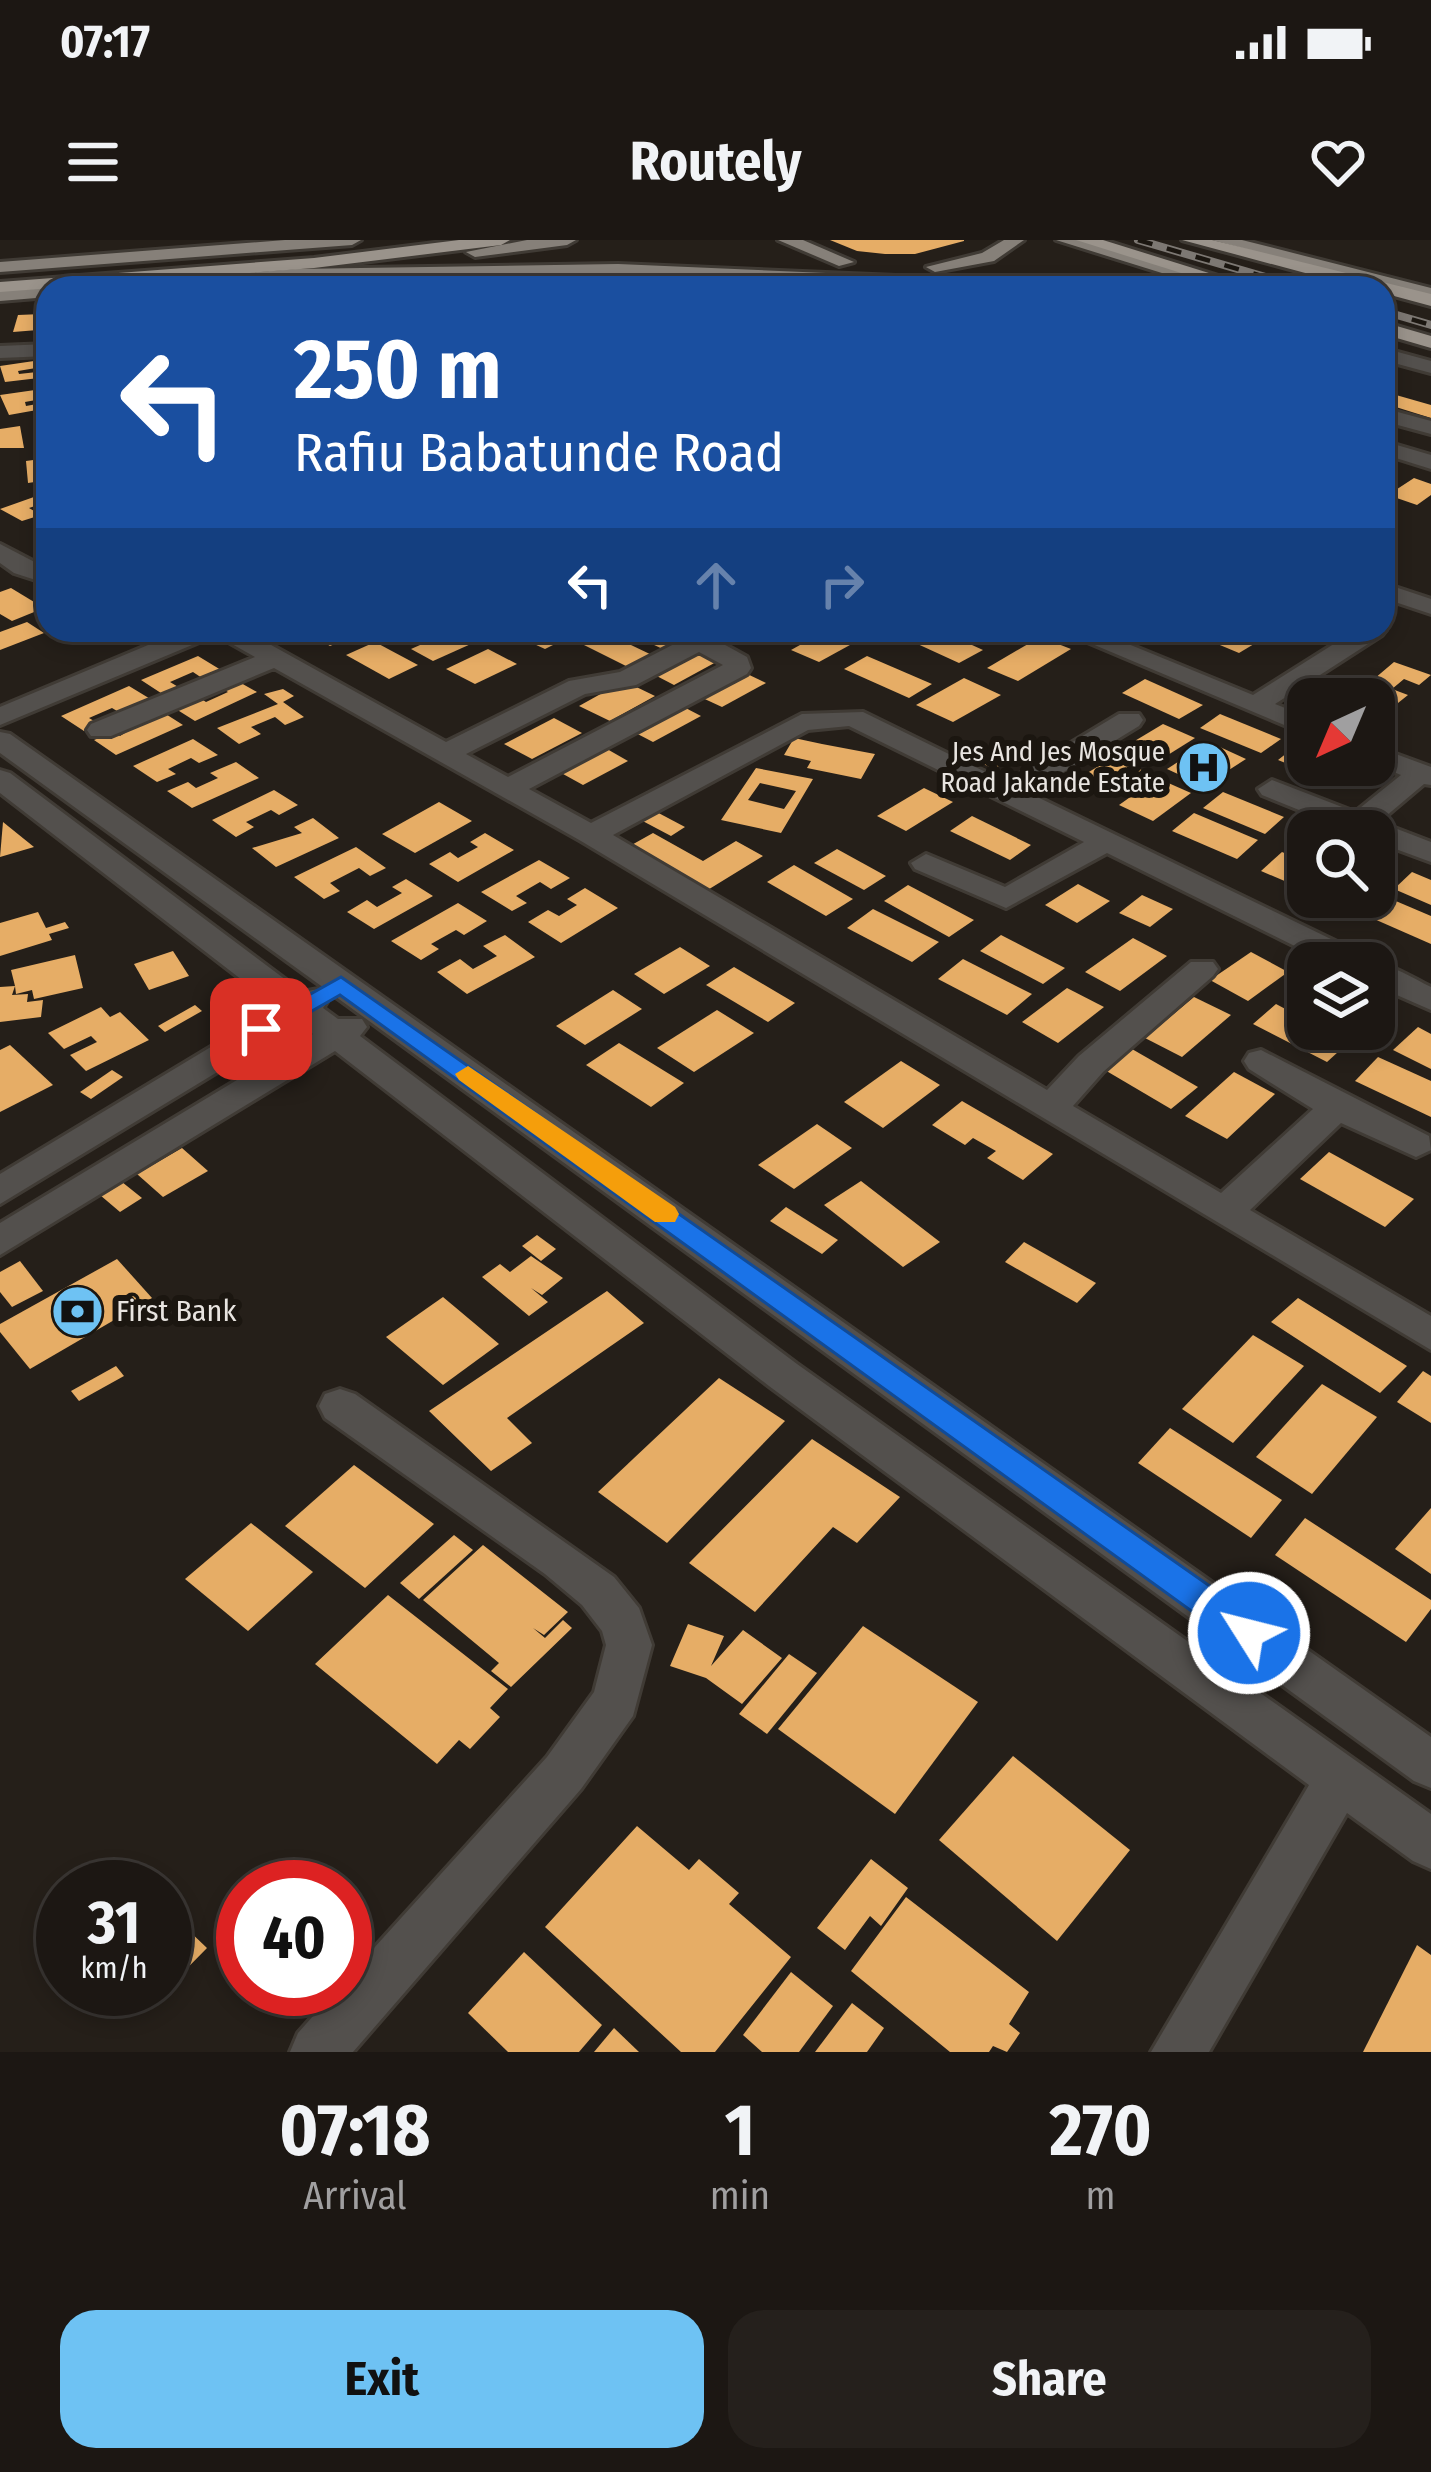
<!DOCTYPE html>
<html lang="en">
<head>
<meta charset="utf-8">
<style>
	body { margin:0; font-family:"Fira Sans Condensed",sans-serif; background:#25201c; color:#f1f3f6; height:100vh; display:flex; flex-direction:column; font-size:45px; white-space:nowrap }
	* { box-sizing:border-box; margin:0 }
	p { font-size:39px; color:#a09fa0 }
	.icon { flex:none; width:66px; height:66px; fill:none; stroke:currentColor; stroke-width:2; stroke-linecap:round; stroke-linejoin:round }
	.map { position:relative; height:1812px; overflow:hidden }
	.details { display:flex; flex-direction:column; background:#1c1713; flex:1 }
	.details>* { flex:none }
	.banner { position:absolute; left:36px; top:36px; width:1359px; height:366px; border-radius:36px; box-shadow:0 6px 18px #0003,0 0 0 3px #3a3633; background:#1a4fa0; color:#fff; overflow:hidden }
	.needle { width:78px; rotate:224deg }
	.tools { position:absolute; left:1287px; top:438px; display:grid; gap:24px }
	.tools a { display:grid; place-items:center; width:108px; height:108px; border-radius:24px; background:#1c1713; box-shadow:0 6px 18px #0003,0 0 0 3px #3a3633; font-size:60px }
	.speed { position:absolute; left:36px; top:1620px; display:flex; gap:24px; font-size:60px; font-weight:700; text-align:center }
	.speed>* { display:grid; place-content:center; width:156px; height:156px; border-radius:50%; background:#1c1713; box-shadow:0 6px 18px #0003,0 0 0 3px #3a3633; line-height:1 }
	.speed small { font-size:30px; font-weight:400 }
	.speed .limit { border:18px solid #d22; background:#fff; color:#111 }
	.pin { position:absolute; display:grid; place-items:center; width:102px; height:102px; color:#fff; margin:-51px; border-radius:24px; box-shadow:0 6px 18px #0006 }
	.me { position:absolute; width:132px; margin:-66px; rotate:306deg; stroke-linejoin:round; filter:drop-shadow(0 0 9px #0008) }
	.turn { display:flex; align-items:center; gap:42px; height:252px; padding:0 60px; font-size:54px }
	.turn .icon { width:156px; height:156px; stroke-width:2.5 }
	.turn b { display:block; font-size:84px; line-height:102px }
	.lanes { display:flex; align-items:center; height:114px; padding:0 60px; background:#0003; justify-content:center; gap:60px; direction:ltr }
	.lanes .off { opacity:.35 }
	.eta { display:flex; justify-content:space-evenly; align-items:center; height:204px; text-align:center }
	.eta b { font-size:72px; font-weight:700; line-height:84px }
	.cta { display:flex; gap:24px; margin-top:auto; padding:24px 60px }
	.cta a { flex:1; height:138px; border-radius:36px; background:#6ec2f3; color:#111; font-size:48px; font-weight:700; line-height:138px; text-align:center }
	.cta a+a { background:#25201c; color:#f1f3f6 }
	.status { display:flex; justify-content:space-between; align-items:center; height:84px; padding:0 60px; background:#1c1713; direction:ltr }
	.status svg { height:33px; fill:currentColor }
	header { display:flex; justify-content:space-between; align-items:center; height:156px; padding:0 60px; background:#1c1713; font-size:54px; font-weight:700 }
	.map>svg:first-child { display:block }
	.building { fill:#e6ad66; fill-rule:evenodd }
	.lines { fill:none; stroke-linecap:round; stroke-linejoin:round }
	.minor-casing { stroke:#403b35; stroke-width:6 }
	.major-casing { stroke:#403b35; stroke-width:6 }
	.highway-casing { stroke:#403b35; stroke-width:6 }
	.minor { fill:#53504d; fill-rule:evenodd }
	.major { fill:#868079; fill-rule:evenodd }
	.highway { fill:#9a938b; fill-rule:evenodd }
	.rail-casing { stroke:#7d7873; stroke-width:8 }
	.rail { stroke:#1b1610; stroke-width:4.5; stroke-dasharray:15; stroke-linecap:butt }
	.route { fill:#1a73e8; stroke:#114b97; stroke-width:3 }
	.slow { fill:#f59e0b }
	.labels { text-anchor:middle; stroke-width:12; stroke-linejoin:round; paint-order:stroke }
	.far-poi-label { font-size:27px; fill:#e8e4e0; stroke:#1b1610; text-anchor:end }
	.poi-label { font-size:30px; fill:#e8e4e0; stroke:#1b1610; text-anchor:start }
</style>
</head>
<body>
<div class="status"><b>07:17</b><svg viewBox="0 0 49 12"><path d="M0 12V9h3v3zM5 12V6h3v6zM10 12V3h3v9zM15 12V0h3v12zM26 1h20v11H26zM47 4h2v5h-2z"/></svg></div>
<header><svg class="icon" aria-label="menu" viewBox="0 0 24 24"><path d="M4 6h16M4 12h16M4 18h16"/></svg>Routely<svg class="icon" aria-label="heart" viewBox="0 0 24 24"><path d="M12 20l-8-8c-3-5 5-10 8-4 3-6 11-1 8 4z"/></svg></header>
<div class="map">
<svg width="1431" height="1812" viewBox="0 0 1431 1812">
	<rect width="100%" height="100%" fill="#251f19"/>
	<!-- building -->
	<g class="building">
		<path d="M830 0H964V1L915 14H885L857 11Z"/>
		<path d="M42 74 38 90 13 92 18 75Z"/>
		<path d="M34 121 36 128 18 131 19 134 37 132 39 138 5 142 0 126Z"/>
		<path d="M42 149 47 158 25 162 26 166 48 162V168L9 175 0 155Z"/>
		<path d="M1396 155 1431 165V178L1383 163Z"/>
		<path d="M20 186 24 208H0V189Z"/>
		<path d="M48 218V240L28 243 26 221Z"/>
		<path d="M1414 238 1431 244V255L1417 265 1388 255Z"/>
		<path d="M48 252V270L38 265 29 268 41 275 22 281 0 269Z"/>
		<path d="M11 348 44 368 12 381 0 374V352Z"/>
		<path d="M27 382 44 393 0 410V392Z"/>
		<path d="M303 390H353L359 394 330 406Z"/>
		<path d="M454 390 482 399 433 421 411 409Z"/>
		<path d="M537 390H583L545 409 521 398Z"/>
		<path d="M622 390H674L691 398 667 411Z"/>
		<path d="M827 390H860L870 394 819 422 791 410Z"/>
		<path d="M912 390H939L983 410 959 423 900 396Z"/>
		<path d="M1184 390H1231L1259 401 1239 413Z"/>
		<path d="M608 394 654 416 630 428 584 405Z"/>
		<path d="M1040 397 1071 409 1018 441 987 428Z"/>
		<path d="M375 402 418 425 389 439 346 415Z"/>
		<path d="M488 409 517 424 475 444 446 429Z"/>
		<path d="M693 409 718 421 674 445 649 432Z"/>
		<path d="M198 416 221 430 202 438 193 432 170 442 180 448 164 455 141 440Z"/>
		<path d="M867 416 932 444 909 458 844 429Z"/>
		<path d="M1394 422 1431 435 1419 445 1404 439 1392 449 1408 455 1398 463 1361 450Z"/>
		<path d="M741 431 766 443 722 467 696 455Z"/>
		<path d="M232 438 257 452 195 481 168 464 192 453 206 462 228 452 216 445Z"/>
		<path d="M964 438 1001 455 953 482 916 465Z"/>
		<path d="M1145 439 1203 465 1179 479 1122 453Z"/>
		<path d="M624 441 655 456 610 481 579 466Z"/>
		<path d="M129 446 152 460 122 474 112 468 89 478 99 484 84 491 61 476Z"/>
		<path d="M283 449 294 456 283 462 304 477 285 485 275 477 251 487 261 494 239 504 217 488 278 464 264 454Z"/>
		<path d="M676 463 701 476 653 502 628 489Z"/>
		<path d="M161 471 183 485 116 515 94 500 114 492 120 496Z"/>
		<path d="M1220 474 1281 499 1261 513 1200 488Z"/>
		<path d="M554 478 582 493 532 519 504 504Z"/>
		<path d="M1163 484 1195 498 1155 523 1123 508Z"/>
		<path d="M794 498 822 504 875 514 861 539 807 528 811 521 784 515Z"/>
		<path d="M193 499 218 515 199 523 191 518 168 529 176 534 157 542 133 526Z"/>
		<path d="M1209 502 1246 519 1204 546 1167 529Z"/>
		<path d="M600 505 628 521 583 545 554 529Z"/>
		<path d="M1297 505 1308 509V525H1348L1364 531 1345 547 1278 520Z"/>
		<path d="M1001 509 1015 516 994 529 979 522Z"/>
		<path d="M1114 517 1146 532 1104 558 1072 542Z"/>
		<path d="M236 522 259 538 192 568 167 551 188 542 196 548 218 538 210 533Z"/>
		<path d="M756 528 813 539 781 593 721 580ZM760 543 796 551 784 569 748 560Z"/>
		<path d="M1157 538 1191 553 1153 581 1119 565Z"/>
		<path d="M924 548 953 562 906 591 877 576Z"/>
		<path d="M274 550 298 565 279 575 271 570 246 582 254 587 236 597 212 580Z"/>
		<path d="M1223 552 1284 577 1265 594 1203 568Z"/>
		<path d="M439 562 472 581 415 613 382 594Z"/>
		<path d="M651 569 685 587 671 596 637 578Z"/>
		<path d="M1194 573 1258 600 1237 619 1172 591Z"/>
		<path d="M972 576 1031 605 1010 620 950 591Z"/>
		<path d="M313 578 339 598 276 627 252 608 302 593 294 587Z"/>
		<path d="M3 582 34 607 0 617Z"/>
		<path d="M485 593 514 610 458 642 429 624 450 612 458 618 478 607 470 602Z"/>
		<path d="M653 593 703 621 736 601 763 616 706 651 628 607Z"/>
		<path d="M356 607 386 628 370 636 359 628 330 643 340 651 324 659 294 637Z"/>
		<path d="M837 609 886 636 864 650 814 623Z"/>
		<path d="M1282 612 1308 623V651L1261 631Z"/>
		<path d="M539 620 570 638 551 649 540 642 516 656 527 663 512 671 481 652Z"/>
		<path d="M794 625 853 659 826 676 767 642Z"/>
		<path d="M1412 632 1431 640V665L1394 649Z"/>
		<path d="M406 639 433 656 374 689 347 672 367 660 377 667 402 653 392 647Z"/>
		<path d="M1078 644 1110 661 1077 683 1045 665Z"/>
		<path d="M908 645 974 680 949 697 884 661Z"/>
		<path d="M585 648 618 668 561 703 528 682 548 670 559 676 577 665 567 659Z"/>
		<path d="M1142 655 1173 669 1150 687 1119 673Z"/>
		<path d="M1384 656 1431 676V704L1365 675Z"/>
		<path d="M458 663 487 681 464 695 456 690 431 704 439 709 421 720 391 701Z"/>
		<path d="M873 669 939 702 912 722 847 688Z"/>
		<path d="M38 672 46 688 65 682 69 688 49 694 52 700 0 716V683Z"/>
		<path d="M505 695 535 717 467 754 437 732 460 719 473 729 497 716 483 706Z"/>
		<path d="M1001 695 1065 728 1043 744 980 711Z"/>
		<path d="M1133 698 1167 716 1120 751 1085 732Z"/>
		<path d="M680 707 710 726 664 754 634 734Z"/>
		<path d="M173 711 189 736 149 750 134 724Z"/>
		<path d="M1251 712 1288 732 1248 761 1210 740Z"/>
		<path d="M75 715 83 748 34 759 32 750 16 754 15 746 12 755 28 754 27 762 43 760 41 777 0 782V747L15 746 11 730Z"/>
		<path d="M963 719 1032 754 1007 775 938 739Z"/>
		<path d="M734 727 795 763 768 782 706 745Z"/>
		<path d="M1306 735 1308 737V766L1284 753Z"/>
		<path d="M1067 748 1104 767 1058 803 1022 782Z"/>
		<path d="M613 750 642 769 585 805 556 786Z"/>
		<path d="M1194 757 1231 775 1182 817 1145 798Z"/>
		<path d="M1276 764 1308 781V789H1324L1349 802 1327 822 1253 784Z"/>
		<path d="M195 765 202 771 165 792 158 786Z"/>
		<path d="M101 767 110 777 120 772 149 800 86 831 70 815 97 802 91 796 64 809 48 793Z"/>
		<path d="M717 770 754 793 694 832 657 808Z"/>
		<path d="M1418 787 1431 794V829L1393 810Z"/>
		<path d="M619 803 684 843 651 867 586 825Z"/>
		<path d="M10 805 53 845 0 872V810Z"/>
		<path d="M1125 805 1198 847 1171 869 1098 826Z"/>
		<path d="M1378 817 1431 841V877L1355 841Z"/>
		<path d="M901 821 940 845 883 888 844 862Z"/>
		<path d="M112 830 123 837 91 859 80 852Z"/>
		<path d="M1234 832 1275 854 1227 899 1185 876Z"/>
		<path d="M962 861 1053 914 1023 940 987 918 996 911 973 898 965 905 932 885Z"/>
		<path d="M817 884 852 908 794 949 758 925Z"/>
		<path d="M182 908 208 931 163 957 137 934Z"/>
		<path d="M1329 912 1414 959 1385 987 1300 939Z"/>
		<path d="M861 941 940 1002 903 1027 824 965Z"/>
		<path d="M122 942 142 958 120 972 100 955Z"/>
		<path d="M786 967 838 1000 822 1014 770 981Z"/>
		<path d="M537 995 556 1009 541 1021 522 1006Z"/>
		<path d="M1024 1002 1096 1043 1077 1063 1005 1022Z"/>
		<path d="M531 1016 563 1038 542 1055 531 1048 548 1062 529 1076 482 1037 500 1024 510 1032Z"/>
		<path d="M117 1019 152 1058 30 1129 0 1092V1084Z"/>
		<path d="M20 1021 43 1051 12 1067 0 1052V1032Z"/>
		<path d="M607 1051 644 1083 507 1178 532 1203 491 1231 429 1171Z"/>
		<path d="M443 1057 499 1104 443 1145 386 1097Z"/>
		<path d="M1298 1058 1407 1126 1380 1153 1271 1082Z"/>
		<path d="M1253 1095 1304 1126 1233 1203 1182 1169Z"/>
		<path d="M116 1126 124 1136 79 1161 71 1151Z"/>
		<path d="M1423 1131 1431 1136V1183L1397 1162Z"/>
		<path d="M719 1138 785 1181 667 1303 598 1252Z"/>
		<path d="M1322 1144 1377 1177 1312 1254 1256 1217Z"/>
		<path d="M1170 1188 1282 1260 1251 1298 1138 1223Z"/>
		<path d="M812 1199 900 1257 857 1303 833 1287 755 1372 689 1323Z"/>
		<path d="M354 1225 434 1284 365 1348 285 1286Z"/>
		<path d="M1431 1268V1334L1395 1309Z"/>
		<path d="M1305 1278 1431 1360V1369L1406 1402 1275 1315Z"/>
		<path d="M251 1283 313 1332 248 1391 185 1339Z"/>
		<path d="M454 1295 473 1310 419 1359 400 1343Z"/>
		<path d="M483 1305 568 1372 544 1395 533 1388 545 1398 563 1380 572 1388 511 1447 491 1431 499 1423 423 1360Z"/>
		<path d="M388 1355 508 1449 490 1468 500 1477 470 1509 459 1500 437 1524 315 1424Z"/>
		<path d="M688 1384 724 1396 711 1426 743 1390 782 1418 742 1464 706 1438 670 1426Z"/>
		<path d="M863 1386 978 1462 895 1574 778 1489Z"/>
		<path d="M789 1414 817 1433 767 1494 739 1474Z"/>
		<path d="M1013 1516 1130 1610 1057 1701 939 1600Z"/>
		<path d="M637 1586 689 1630 699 1619 739 1653 729 1664 791 1717 715 1812H681L545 1687Z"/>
		<path d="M114 1619 144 1647H85Z"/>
		<path d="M871 1619 908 1648 881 1686 870 1676 845 1710 817 1688Z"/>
		<path d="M906 1657 1029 1752 1009 1784 1020 1793 1007 1812 993 1806 989 1812H950L851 1731Z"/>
		<path d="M165 1668 207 1708 146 1770 126 1749H165Z"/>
		<path d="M1417 1705 1431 1715V1812H1363Z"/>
		<path d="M524 1712 602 1785 579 1812H508L468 1773Z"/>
		<path d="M791 1732 833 1766 799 1812H762L743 1795Z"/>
		<path d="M852 1763 884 1788 867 1812H815Z"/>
		<path d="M614 1788 639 1812H594Z"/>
	</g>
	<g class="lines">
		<defs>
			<g id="minor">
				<path d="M48 104V116L0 118V106Z"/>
				<path d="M1383 108 1431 121V133L1383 120Z"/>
				<path d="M1383 168 1431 181V194L1383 181Z"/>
				<path d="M1383 201 1431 215V229L1383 214Z"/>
				<path d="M0 304 48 329V344L14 333 0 323Z"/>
				<path d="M1383 343 1431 359V374L1383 358Z"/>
				<path d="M1383 386 1386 390 1382 395 1275 464 1308 477V495L1059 390H1094L1253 455 1356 390H1383Z"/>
				<path d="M184 390H244L446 502 569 441 620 432 680 401 666 390H698L747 417 751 428 747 434 529 549 591 583 802 474 863 472 1006 542 1119 474H1139L1143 480 1139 486 1029 553 1366 716 1371 723C1392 724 1412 738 1431 747V770L1374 745V723H1329L1107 613 1006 668 915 629 911 623 926 614 1005 647 1084 602 849 486 808 490 613 595 1047 850 1079 816 1191 722H1213L1218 729 1213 736 1103 832 1073 866 1221 953 1313 869 1249 829 1244 821 1249 813 1261 810 1429 896 1431 910 1416 917 1341 883 1250 970 1431 1076V1110L581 601 274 428 111 496H91L87 490 91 484 255 417 216 395 0 485V467ZM699 412 723 425 508 537 466 514 585 454 636 445Z"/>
				<path d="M0 492 10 494 1431 1497V1548L1414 1541 332 754 323 768 338 779H362L367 787 360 796 797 1124 1431 1574V1629L1413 1621 1347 1573 1209 1812H1151L1309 1545 769 1146 335 811 0 1015V983L313 794 298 783 0 964V934L277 767 0 553V530L10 533 302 752 324 748 0 513Z"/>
				<path d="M1374 506 1431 527V545L1424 544 1379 582 1431 602V622L1374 601V591H1351L1262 555 1258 549 1272 540 1355 572 1401 535 1374 524Z"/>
				<path d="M340 1149 355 1154 614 1337 639 1368 652 1405 633 1476 581 1549 353 1812H290L298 1793 337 1749H345V1740L547 1517 594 1452 606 1405 602 1391 582 1365 545 1334 325 1178 319 1166 325 1154Z"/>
			</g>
			<g id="major">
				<path d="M285 0H361L352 5 0 32V22Z"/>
				<path d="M527 0H576L567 5 475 17 466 12Z"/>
				<path d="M778 0H803L854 22 839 26Z"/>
				<path d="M1004 0H1024L994 21 935 32 926 27 982 13Z"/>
				<path d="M1056 0H1084L1239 48H1210Z"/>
				<path d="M1212 0H1242L1431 48V58Z"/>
				<path d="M618 24 1060 43 1069 48H934L618 34 104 48 113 43 295 29Z"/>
				<path d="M48 47 54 48H48V57L0 61V51Z"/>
			</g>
			<g id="highway">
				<path d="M459 0H510L501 5 314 28 0 52V42L314 18Z"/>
				<path d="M1076 0H1103L1257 48H1229Z"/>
				<path d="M1182 0H1212L1431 54V66L1383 53V48H1361Z"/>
				<path d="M1383 82 1431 96V108L1383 94Z"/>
			</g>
		</defs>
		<!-- minor casing -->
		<use href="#minor" class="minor-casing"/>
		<!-- major casing -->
		<use href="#major" class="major-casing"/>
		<!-- highway casing -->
		<use href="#highway" class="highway-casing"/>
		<!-- minor -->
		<use href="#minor" class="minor"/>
		<!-- major -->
		<use href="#major" class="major"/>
		<!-- highway -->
		<use href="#highway" class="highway"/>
		<defs>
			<g id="rail">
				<path d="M1138 0 1303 48"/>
				<path d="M1383 71 1431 85"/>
			</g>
		</defs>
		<!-- rail casing -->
		<use href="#rail" class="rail-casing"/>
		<!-- rail -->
		<use href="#rail" class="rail"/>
	</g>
	<!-- route -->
	<path class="route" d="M341 737 1261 1382 1266 1393 1261 1404 1249 1408 1237 1404 340 755 270 795 261 798 248 789Z"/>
	<!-- slow -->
	<path class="slow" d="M468 826 675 967 679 974 675 982H655L459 840 455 834Z"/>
	<!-- icons -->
	<defs>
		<symbol id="hospital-disc" viewBox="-11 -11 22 22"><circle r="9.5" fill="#6ec2f3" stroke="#1b1610"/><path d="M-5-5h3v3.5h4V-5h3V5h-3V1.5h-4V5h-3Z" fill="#111"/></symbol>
		<symbol id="bank-disc" viewBox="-11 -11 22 22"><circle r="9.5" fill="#6ec2f3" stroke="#1b1610"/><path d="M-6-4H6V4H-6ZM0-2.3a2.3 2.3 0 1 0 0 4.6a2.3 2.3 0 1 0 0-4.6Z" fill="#111"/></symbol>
	</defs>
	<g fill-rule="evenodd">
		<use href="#hospital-disc" x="1174" y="498" width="59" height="59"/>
		<use href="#bank-disc" x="48" y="1042" width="59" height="59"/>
	</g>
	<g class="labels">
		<!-- far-poi labels -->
		<g class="far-poi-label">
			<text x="1165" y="521">Jes And Jes Mosque<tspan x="1165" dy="31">Road Jakande Estate</tspan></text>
		</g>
		<!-- poi labels -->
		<g class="poi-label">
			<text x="116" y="1081">First Bank</text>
		</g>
	</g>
</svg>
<div class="tools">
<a><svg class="needle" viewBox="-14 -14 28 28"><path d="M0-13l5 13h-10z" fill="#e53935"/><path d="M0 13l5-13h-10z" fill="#a09fa0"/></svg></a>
<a><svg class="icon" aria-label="search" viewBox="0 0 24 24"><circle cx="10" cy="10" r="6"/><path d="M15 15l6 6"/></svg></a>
<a><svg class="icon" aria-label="layers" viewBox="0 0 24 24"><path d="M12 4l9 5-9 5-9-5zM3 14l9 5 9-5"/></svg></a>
</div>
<div class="speed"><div>31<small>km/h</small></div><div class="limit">40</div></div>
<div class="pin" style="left:261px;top:789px;background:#d93025"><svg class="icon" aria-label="arrive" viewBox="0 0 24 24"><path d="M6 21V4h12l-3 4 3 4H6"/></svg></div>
<svg class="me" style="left:1249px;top:1393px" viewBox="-20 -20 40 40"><circle r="17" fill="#1a73e8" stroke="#fff" stroke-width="3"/><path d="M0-11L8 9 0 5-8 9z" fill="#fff"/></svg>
<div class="banner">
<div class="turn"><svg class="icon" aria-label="left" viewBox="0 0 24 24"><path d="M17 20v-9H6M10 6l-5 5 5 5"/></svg><div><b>250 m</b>Rafiu Babatunde Road</div></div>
<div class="lanes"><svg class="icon" aria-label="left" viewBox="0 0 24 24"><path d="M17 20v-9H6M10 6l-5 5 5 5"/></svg><svg class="icon off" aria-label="ahead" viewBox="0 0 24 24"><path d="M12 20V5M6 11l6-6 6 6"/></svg><svg class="icon off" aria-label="right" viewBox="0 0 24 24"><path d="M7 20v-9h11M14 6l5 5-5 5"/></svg></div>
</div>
</div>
<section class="details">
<div class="eta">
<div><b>07:18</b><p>Arrival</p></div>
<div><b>1</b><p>min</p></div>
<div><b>270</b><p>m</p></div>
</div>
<div class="cta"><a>Exit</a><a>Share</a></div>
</section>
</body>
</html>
